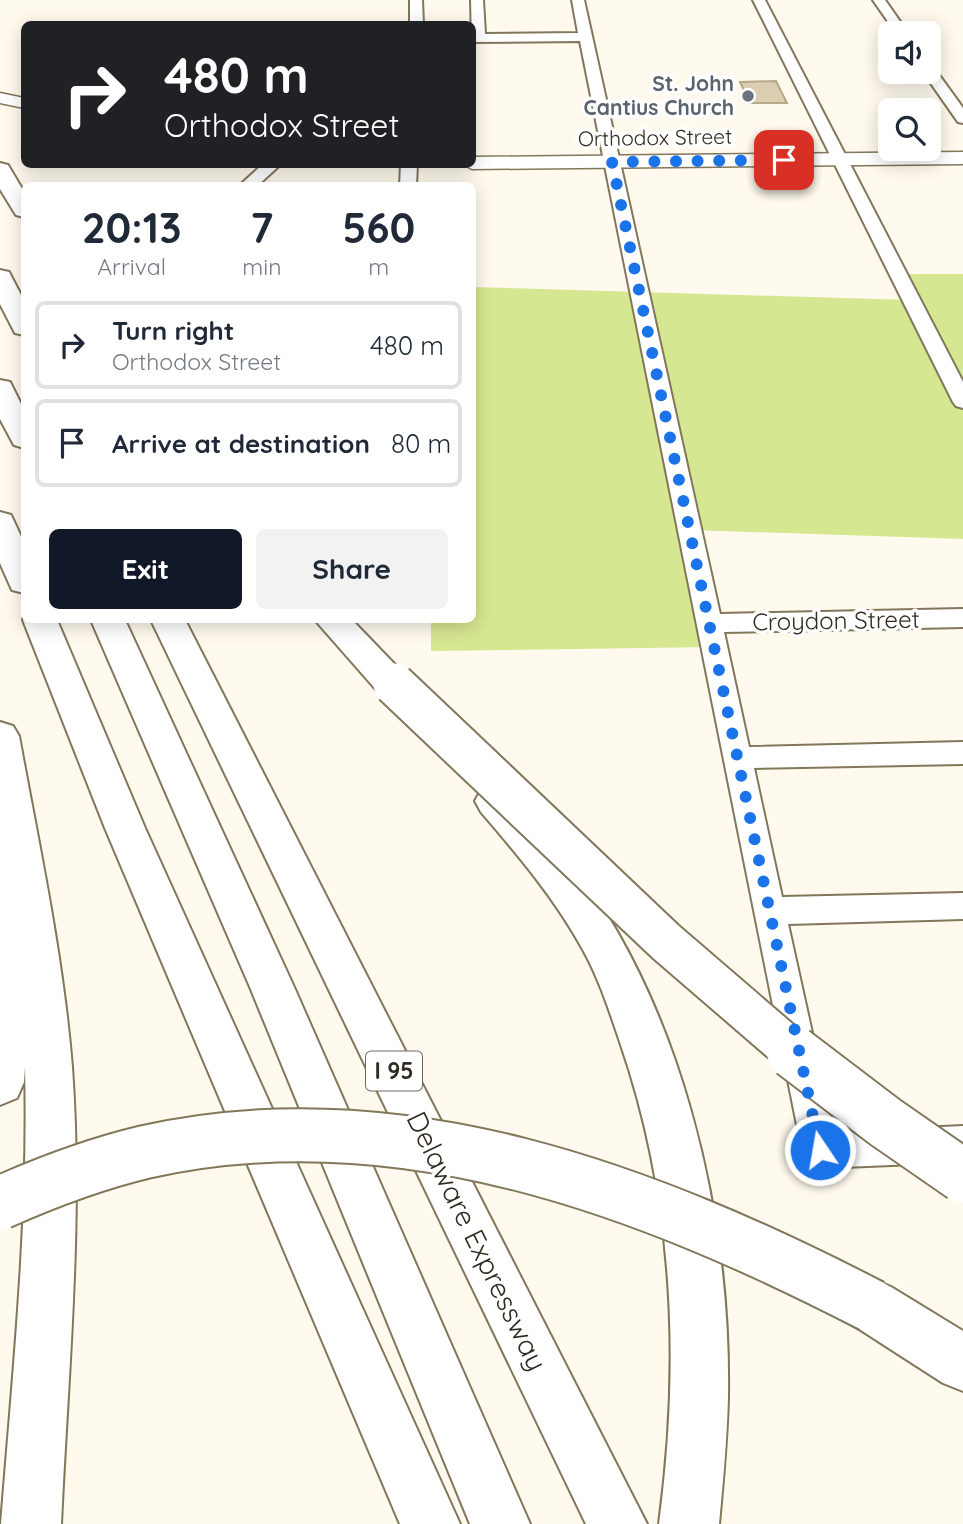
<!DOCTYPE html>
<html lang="en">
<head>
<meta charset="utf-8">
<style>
	body { margin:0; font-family:Quicksand,sans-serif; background:#f2f2f3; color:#1f2937; height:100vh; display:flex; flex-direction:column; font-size:26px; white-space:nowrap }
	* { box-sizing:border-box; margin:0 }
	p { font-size:23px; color:#747a83 }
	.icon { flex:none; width:38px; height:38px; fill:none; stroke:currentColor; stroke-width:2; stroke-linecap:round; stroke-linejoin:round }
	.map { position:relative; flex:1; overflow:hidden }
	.panel { position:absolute; left:21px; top:182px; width:455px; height:441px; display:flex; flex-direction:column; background:#fff; border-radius:10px; box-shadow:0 4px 18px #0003 }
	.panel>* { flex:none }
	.banner { position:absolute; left:21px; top:21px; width:455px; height:147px; border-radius:10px; box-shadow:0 4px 18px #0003; background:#202124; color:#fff; overflow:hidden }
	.fabs { position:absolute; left:878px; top:21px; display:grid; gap:14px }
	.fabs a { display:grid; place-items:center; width:63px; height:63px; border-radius:10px; background:#fff; box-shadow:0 4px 18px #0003; font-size:35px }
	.pin { position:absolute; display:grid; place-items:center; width:60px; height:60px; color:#fff; margin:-30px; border-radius:14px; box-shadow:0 4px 10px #0006 }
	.me { position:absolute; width:77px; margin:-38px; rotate:348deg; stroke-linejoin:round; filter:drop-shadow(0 0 5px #0008) }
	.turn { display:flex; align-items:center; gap:24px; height:147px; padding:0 28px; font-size:32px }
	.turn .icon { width:91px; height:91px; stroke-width:2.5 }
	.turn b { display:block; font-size:49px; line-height:60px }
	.eta { display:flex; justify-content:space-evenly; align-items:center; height:119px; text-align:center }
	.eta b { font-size:42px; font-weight:700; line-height:49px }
	.cta { display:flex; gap:14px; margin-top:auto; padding:14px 28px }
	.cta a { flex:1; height:80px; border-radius:10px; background:#111827; color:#fff; font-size:28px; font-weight:700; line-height:80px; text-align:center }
	.cta a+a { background:#f2f2f3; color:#1f2937 }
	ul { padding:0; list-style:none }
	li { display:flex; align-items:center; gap:21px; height:88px; margin:0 14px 10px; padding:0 14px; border:4px solid #e0e1e3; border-radius:10px }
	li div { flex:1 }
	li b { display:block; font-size:26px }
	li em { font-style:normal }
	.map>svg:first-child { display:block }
	.green { fill:#d6e791 }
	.building { fill:#dbceb0; stroke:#b5a98c; stroke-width:2 }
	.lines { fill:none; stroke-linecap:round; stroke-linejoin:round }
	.minor-casing { stroke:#82775b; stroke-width:4 }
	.tertiary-casing { stroke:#82775b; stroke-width:3 }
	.motorway-casing { stroke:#82775b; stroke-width:4 }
	.minor { fill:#fff; fill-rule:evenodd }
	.tertiary { fill:#fff; fill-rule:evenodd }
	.motorway { fill:#fff; fill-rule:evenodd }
	.motorway-bridge-far2-casing { stroke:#82775b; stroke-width:35; stroke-linecap:butt }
	.motorway-bridge-far1-casing { stroke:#82775b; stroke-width:45; stroke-linecap:butt }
	.motorway-bridge-casing { stroke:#82775b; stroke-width:56; stroke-linecap:butt }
	.motorway-bridge-far2 { stroke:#fff; stroke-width:32 }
	.motorway-bridge-far1 { stroke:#fff; stroke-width:41 }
	.motorway-bridge { stroke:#fff; stroke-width:52 }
	.route { stroke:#1a73e8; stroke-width:12; stroke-dasharray:0 21.6 }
	.worship-dot { fill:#6b7280; stroke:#fff; stroke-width:2.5 }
	.labels { text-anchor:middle; stroke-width:7; stroke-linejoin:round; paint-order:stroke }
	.far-worship-label { font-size:21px; font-weight:bold; fill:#5b616d; stroke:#fff; text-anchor:end }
	.far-street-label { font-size:21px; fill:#302b20; stroke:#fff }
	.shield { fill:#fff; stroke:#6e6b63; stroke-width:2 }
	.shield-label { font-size:23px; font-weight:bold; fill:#302b20 }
	.street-label { font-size:24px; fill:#302b20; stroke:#fff }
	.near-street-label { font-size:28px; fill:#302b20; stroke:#fff }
</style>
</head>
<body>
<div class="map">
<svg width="963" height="1524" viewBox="0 0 963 1524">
	<rect width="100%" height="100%" fill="#fffaed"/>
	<!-- green -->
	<path class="green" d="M898 274H963V539L690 530 714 647 431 651V620H472L473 287 910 300Z"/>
	<!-- building -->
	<path class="building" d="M776 81 787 103H750L740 82Z"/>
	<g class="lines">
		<defs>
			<g id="minor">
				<path d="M410 0H422L423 24H410Z"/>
				<path d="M471 0H483L485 34 578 33 572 0H584L720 614 963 609V627L724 632 749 747 963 742V764L754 768 782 897 963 893V919L788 924 834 1132 963 1126V1162L820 1168 807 1163 802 1150 580 41 472 42Z"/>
				<path d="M753 0H765L963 382V408L956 406 953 402Z"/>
				<path d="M873 0H885L908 33H896Z"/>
				<path d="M929 67 934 68 963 108V123L958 122 923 72H929Z"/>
				<path d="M263 164H281L257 186H239Z"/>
				<path d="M401 164H417L416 186H400Z"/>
			</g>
			<g id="tertiary">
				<path d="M0 93 24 98V108L0 103Z"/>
				<path d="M963 152V164L472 169 463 164H472V157Z"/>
			</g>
			<g id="motorway">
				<path d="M0 163 8 165 24 192V217L16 215 0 189Z"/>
				<path d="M0 270 9 272 24 301V335L15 333 0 304Z"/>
				<path d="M0 380 10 382 24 410V448L14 445 0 419Z"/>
				<path d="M0 512 11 515 24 543V593L12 590 0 563Z"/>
				<path d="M24 617V620H57L145 828 460 1524H400L105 828 23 620Z"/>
				<path d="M91 620H125L294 987 530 1524H470L250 987Z"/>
				<path d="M151 620H185L647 1524H586Z"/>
				<path d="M315 620H352L427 698 432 708 427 718 414 722 401 718Z"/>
				<path d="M0 722 13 726 19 736C39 846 63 955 72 1067 83 1219 68 1372 61 1524H1C13 1372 29 1220 25 1067L24 1082 17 1098 0 1105Z"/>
				<path d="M495 785C524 795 546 831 565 855 681 999 731 1215 728 1397 727 1440 723 1482 719 1524H659C681 1361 674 1198 620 1042 609 1010 599 978 582 948 555 899 518 855 481 812L475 801 481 790Z"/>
				<path d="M872 1279 891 1287 963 1331V1391L943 1383 853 1325 845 1306 853 1287Z"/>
			</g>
		</defs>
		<!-- minor casing -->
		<use href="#minor" class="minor-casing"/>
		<!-- tertiary casing -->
		<use href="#tertiary" class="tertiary-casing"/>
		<!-- motorway casing -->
		<use href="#motorway" class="motorway-casing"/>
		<!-- minor -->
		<use href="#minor" class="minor"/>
		<!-- tertiary -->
		<use href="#tertiary" class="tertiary"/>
		<!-- motorway -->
		<use href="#motorway" class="motorway"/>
		<defs>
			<path id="motorway-bridge-far2" d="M392 682 396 686"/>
			<path id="motorway-bridge-far1" d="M394 684 666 942 796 1054"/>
			<g id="motorway-bridge">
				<path d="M793 1052 885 1122 963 1176"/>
				<path d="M0 1203C47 1182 95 1164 145 1152 400 1095 649 1191 872 1306"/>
			</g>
		</defs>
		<!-- motorway-bridge-far2 casing -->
		<use href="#motorway-bridge-far2" class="motorway-bridge-far2-casing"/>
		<!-- motorway-bridge-far1 casing -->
		<use href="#motorway-bridge-far1" class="motorway-bridge-far1-casing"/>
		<!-- motorway-bridge casing -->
		<use href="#motorway-bridge" class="motorway-bridge-casing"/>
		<!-- motorway-bridge-far2 -->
		<use href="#motorway-bridge-far2" class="motorway-bridge-far2"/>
		<!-- motorway-bridge-far1 -->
		<use href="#motorway-bridge-far1" class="motorway-bridge-far1"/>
		<!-- motorway-bridge -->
		<use href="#motorway-bridge" class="motorway-bridge"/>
	</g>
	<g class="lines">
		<!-- route -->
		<path class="route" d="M784 160 612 162 820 1150"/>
	</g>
	<!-- markers -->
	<circle class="worship-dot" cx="748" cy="96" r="7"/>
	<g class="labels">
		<!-- far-worship labels -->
		<g class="far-worship-label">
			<text x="734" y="91">St. John<tspan x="734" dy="24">Cantius Church</tspan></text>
		</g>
		<!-- far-street labels -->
		<g class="far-street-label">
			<text transform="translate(655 138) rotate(-1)" y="7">Orthodox Street</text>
		</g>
		<!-- shield labels -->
		<rect class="shield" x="366" y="1051.5" width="56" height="39" rx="5"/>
		<g class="shield-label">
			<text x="394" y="1079">I 95</text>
		</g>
		<!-- street labels -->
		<g class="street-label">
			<text transform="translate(836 621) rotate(-1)" y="8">Croydon Street</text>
		</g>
		<!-- near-street labels -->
		<g class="near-street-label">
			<text transform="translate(477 1241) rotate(64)" y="10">Delaware Expressway</text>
		</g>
	</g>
</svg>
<div class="fabs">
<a><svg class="icon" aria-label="sound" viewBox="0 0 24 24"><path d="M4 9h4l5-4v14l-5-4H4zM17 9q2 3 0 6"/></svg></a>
<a><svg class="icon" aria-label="search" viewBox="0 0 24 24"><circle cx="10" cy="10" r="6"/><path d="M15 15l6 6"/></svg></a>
</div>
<div class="pin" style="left:784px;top:160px;background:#d93025"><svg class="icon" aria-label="arrive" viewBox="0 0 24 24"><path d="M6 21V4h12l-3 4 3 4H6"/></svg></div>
<svg class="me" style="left:820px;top:1150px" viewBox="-20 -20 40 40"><circle r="17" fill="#1a73e8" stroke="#fff" stroke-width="3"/><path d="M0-11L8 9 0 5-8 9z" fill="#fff"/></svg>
<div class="banner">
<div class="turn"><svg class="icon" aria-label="right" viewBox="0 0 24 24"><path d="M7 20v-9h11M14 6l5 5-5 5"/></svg><div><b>480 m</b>Orthodox Street</div></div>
</div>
<section class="panel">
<div class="eta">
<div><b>20:13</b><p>Arrival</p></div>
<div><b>7</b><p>min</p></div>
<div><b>560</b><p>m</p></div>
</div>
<ul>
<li><svg class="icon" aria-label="right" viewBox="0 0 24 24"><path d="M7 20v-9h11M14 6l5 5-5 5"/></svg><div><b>Turn right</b><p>Orthodox Street</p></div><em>480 m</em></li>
<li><svg class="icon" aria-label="arrive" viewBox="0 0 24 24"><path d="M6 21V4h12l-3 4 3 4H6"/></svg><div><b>Arrive at destination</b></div><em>80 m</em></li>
</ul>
<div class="cta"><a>Exit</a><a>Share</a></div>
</section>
</div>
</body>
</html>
